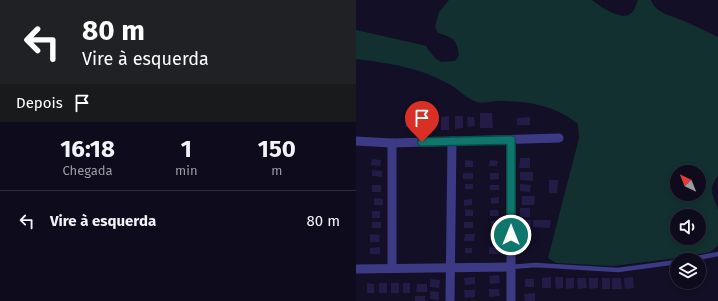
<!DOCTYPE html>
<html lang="pt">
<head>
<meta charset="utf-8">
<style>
	body { margin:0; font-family:"Fira Sans",sans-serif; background:#171425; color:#f1f3f6; height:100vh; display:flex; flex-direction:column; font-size:15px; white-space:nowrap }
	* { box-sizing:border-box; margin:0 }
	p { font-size:13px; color:#9b9ba3 }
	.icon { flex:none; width:22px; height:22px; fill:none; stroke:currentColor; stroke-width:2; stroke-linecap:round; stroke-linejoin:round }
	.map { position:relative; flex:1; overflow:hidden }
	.details { display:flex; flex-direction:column; background:#0e0b1c; width:356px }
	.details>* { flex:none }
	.top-card { background:#202124; color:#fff; overflow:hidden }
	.needle { width:26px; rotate:317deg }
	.buttons { position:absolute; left:314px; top:165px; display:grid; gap:8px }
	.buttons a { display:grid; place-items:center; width:36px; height:36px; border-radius:50%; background:#0e0b1c; box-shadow:0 2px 6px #0003,0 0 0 1px #2e2b3b; font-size:20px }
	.pin { position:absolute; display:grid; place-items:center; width:34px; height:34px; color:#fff; margin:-41px -17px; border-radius:50% 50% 50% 0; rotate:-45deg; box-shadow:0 0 4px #0007 }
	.pin .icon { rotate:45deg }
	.me { position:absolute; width:44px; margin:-22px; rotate:0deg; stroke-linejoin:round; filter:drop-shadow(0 0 3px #0008) }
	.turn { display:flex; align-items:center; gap:14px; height:84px; padding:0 16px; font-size:18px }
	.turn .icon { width:52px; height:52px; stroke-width:2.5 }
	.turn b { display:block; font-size:28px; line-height:34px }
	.then { display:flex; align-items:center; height:38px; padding:0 16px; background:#0003; gap:8px; font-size:15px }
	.eta { display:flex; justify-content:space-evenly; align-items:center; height:68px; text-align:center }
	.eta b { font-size:24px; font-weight:700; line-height:28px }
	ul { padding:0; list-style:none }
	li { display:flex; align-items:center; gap:12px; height:60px; padding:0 16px; border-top:1px solid #2e2b3b }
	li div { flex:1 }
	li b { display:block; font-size:15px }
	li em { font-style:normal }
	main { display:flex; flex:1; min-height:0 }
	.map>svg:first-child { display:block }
	.green { fill:#12302f; fill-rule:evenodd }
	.building { fill:#241b47 }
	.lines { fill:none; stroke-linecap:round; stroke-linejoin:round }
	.lane { stroke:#3d3a85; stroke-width:4.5 }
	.street { stroke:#3d3a85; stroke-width:9 }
	.route-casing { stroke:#0a4d48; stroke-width:10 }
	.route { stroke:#0f766e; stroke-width:7 }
</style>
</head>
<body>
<main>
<section class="details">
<div class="top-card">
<div class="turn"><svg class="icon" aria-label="left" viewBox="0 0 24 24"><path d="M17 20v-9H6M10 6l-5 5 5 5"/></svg><div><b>80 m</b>Vire à esquerda</div></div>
<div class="then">Depois<svg class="icon" aria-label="arrive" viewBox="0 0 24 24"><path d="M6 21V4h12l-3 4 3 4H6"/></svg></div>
</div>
<div class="eta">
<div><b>16:18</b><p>Chegada</p></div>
<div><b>1</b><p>min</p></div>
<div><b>150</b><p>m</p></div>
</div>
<ul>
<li><svg class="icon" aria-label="left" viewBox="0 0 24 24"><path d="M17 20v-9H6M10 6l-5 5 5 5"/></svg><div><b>Vire à esquerda</b></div><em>80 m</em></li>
</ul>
</section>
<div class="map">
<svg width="362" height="301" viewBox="0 0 362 301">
	<rect width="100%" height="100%" fill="#130f26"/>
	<!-- green -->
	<path class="green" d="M93 0H236C243 6 266 21 274 14 279 11 280 5 282 0H295C300 14 317 16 328 21 340 26 351 32 362 37V176C349 193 360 196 362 211 362 222 362 235 362 246L354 252 329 257 257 266 200 263 192 258 223 138 222 124C199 105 172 101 142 101 135 101 128 104 121 102 109 98 102 88 91 83 62 67 32 63 0 59V30L71 46V48L79 58 85 62 99 61 103 55C101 39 96 37 82 33L79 27 83 12ZM321 172H343V194H321ZM321 216H343V238H321Z"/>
	<!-- building -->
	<g class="building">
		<path d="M124 113H136L137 128H124Z"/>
		<rect x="49" y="115" width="9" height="12"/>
		<path d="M62 116H71L70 126H62Z"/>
		<path d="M93 116V130H85V117Z"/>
		<path d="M99 116H107V128L99 129Z"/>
		<path d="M81 117V127H73V118Z"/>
		<path d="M111 117H118L119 126 112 127Z"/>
		<path d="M174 117V125H161V118Z"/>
		<path d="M164 158H174V168H163Z"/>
		<path d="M16 159 25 160 24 166 15 165Z"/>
		<path d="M109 160 117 161V167H109Z"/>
		<path d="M134 160 142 161 141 166H133Z"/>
		<path d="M16 170 26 171V177L16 176Z"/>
		<path d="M164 172H177V181L164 180Z"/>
		<rect x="107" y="173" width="10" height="6"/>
		<path d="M134 173H143V179L134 180Z"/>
		<path d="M193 180H202L201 193H193Z"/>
		<rect x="109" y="184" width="8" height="5"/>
		<path d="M164 184 175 185 174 192 164 191Z"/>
		<rect x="16" y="185" width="9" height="7"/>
		<rect x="134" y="185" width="9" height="5"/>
		<path d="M166 196H179L178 205H166Z"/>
		<path d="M143 197V203L135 204V198Z"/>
		<path d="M18 198 27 199V205H18Z"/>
		<path d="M116 199V205L108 206V200Z"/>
		<rect x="164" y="208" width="10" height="9"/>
		<path d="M109 209 117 210V216H109Z"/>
		<path d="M134 210H142L143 216H134Z"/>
		<rect x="16" y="211" width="8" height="7"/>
		<path d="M163 219 175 220V228L163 227Z"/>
		<path d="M177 220H195L194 228 177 227Z"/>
		<path d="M135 221H143V226L135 227Z"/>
		<rect x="16" y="222" width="9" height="6"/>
		<rect x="108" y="222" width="9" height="6"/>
		<path d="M166 231 174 232V243H166Z"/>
		<path d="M134 233H143V240H133Z"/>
		<path d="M14 234 24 235 23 242H14Z"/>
		<path d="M109 234H119L118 241H108Z"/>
		<path d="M24 247V254H14V248Z"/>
		<path d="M133 247 143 248V254H133Z"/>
		<rect x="109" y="248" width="7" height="5"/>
		<path d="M143 275 144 283 134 284 133 276Z"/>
		<path d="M119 277V284L109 285 108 278Z"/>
		<path d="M195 277V288H186V278Z"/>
		<path d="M199 277H207V288L200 289Z"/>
		<path d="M277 277 278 288 269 289 268 278Z"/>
		<path d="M210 278H218V288L210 289Z"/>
		<path d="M221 278H230L231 288 222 289Z"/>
		<path d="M233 278H242V288L233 289Z"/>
		<rect x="246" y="278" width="8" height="11"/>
		<path d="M256 278H265L266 289H256Z"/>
		<path d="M74 279 84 280 83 288 74 287Z"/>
		<rect x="169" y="279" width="9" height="8"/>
		<path d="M11 283 18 284V293H11Z"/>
		<rect x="23" y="283" width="8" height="10"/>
		<rect x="35" y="283" width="8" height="10"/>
		<rect x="47" y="283" width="7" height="10"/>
		<path d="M61 284H71V292H60Z"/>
		<path d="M133 289H143L144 296 133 297Z"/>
		<path d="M108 290H119V297L109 298Z"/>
		<path d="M74 291 83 292V300L74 299Z"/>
		<path d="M179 293V301H169L168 294Z"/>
		<rect x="59" y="296" width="10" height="5"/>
	</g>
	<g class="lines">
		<!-- lane -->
		<g class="lane">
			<path d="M331 260 362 254"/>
			<path d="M155 267 179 265 262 270 321 262"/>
		</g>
		<!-- street -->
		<g class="street">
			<path d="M155 140V301"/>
			<path d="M0 141 36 143 203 138"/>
			<path d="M36 268V143"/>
			<path d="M0 269 155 267"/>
			<path d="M94 301 96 141"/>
		</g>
	</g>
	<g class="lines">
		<defs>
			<path id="route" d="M66 142 155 140V235"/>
		</defs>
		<!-- route casing -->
		<use href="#route" class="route-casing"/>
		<!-- route -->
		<use href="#route" class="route"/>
	</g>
</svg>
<div class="buttons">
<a><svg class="needle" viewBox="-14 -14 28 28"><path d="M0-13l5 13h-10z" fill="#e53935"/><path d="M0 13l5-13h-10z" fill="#9b9ba3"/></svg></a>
<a><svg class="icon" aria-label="sound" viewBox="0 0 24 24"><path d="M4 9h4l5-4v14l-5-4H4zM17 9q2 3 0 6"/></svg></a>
<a><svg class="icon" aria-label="layers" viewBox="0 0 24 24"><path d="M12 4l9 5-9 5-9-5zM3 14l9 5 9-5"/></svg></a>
</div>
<div class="pin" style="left:66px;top:142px;background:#d93025"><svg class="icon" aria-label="arrive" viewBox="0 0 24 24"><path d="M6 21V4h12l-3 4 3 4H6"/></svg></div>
<svg class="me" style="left:155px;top:235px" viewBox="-20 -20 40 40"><circle r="17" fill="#0f766e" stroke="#fff" stroke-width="3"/><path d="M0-11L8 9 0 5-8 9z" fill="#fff"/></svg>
</div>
</main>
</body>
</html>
